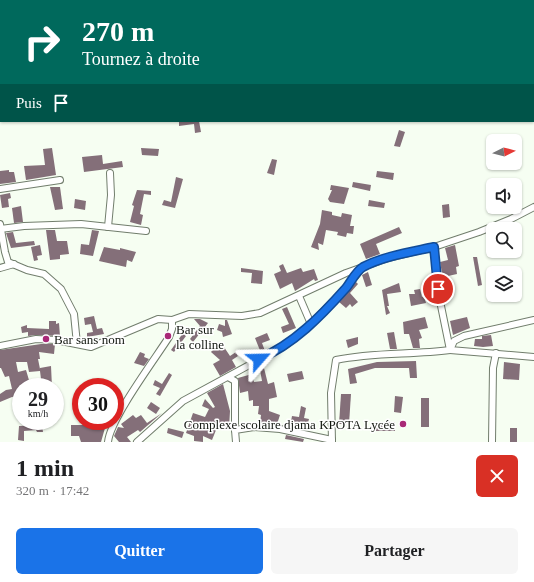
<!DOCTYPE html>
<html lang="fr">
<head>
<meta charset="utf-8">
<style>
	body { margin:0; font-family:Georgia,serif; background:#f6f6f6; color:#202124; height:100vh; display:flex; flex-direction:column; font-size:15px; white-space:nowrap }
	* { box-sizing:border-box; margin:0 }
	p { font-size:13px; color:#757577 }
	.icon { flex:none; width:22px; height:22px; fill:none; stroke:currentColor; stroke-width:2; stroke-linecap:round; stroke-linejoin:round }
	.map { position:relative; height:442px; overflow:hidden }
	.sheet { display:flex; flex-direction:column; background:#fff; flex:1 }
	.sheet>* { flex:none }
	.banner { position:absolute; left:0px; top:0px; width:534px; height:122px; box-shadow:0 1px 3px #0004; background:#00695c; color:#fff; overflow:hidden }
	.needle { width:26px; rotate:84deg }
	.fabs { position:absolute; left:486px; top:134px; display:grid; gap:8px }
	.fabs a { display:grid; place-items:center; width:36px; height:36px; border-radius:6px; background:#fff; box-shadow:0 1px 3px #0004; font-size:20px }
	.speed { position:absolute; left:12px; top:378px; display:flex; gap:8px; font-size:20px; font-weight:700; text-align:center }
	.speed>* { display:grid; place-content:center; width:52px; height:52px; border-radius:50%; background:#fff; box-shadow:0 1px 3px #0004; line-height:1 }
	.speed small { font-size:10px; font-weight:400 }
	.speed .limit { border:6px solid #d22; background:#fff; color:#111 }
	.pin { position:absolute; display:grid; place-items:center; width:34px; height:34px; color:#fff; margin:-17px; border:2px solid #fff; border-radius:50%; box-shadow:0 1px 4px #0007 }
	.me { position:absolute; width:44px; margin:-22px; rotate:65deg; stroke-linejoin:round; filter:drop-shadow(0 0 3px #0008) }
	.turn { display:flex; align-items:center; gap:14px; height:84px; padding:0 16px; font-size:18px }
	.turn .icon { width:52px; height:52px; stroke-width:2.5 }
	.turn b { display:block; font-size:28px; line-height:34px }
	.then { display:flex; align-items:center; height:38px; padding:0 16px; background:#0003; gap:8px; font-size:15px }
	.round { display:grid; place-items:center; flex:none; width:42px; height:42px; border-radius:6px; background:#f6f6f6 }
	.summary { display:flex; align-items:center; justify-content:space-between; height:68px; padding:0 16px }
	h1 { font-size:24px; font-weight:800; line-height:30px }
	.button { display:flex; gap:8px; margin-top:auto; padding:8px 16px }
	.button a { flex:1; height:46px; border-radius:6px; background:#1a73e8; color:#fff; font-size:16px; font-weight:800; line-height:46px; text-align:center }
	.button a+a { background:#f6f6f6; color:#202124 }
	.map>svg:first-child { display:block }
	.building { fill:#846f79 }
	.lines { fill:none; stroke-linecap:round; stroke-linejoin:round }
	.minor-casing { stroke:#717d6c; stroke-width:8 }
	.minor { stroke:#fff; stroke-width:6 }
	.route-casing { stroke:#114b97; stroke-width:10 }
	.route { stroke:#1a73e8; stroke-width:7 }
	.poi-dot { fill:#a92977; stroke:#fff; stroke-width:1.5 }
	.labels { text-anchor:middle; stroke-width:3; stroke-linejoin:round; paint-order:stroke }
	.poi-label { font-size:13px; fill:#11160f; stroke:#fff; text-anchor:start }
</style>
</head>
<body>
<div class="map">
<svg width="534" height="442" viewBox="0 0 534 442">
	<rect width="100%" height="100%" fill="#f6fef2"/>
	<!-- building -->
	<g class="building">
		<path d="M179 121H199L201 132 195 133 194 124 179 126Z"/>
		<path d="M399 130 405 132 400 147 394 146Z"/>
		<path d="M52 148 56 175 26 180 24 166 45 165 43 149Z"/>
		<path d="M141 148 159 149 158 156 142 155Z"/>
		<path d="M102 155 103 164 122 161 123 167 84 172 82 157Z"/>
		<path d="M272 159 277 160 274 175 267 173Z"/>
		<path d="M9 170V172H14L16 182 0 184V171Z"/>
		<path d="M377 171 394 173 393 180 376 177Z"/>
		<path d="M176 177 183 179 175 208 162 205 164 200 171 202Z"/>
		<path d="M353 182 371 185 370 191 352 187Z"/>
		<path d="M331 185 349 188 344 204 330 202 328 199 332 190H330Z"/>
		<path d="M50 187H60L63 209 55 210Z"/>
		<path d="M137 190 151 191V195L144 194 140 214 143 215 141 225 130 222 134 206 132 205Z"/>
		<path d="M10 193 11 198 8 199 9 207 2 208 0 195Z"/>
		<path d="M75 199 86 201 85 210 74 208Z"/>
		<path d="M369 200 385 203 384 208 368 206Z"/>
		<path d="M449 204 450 217 443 218 442 205Z"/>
		<path d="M21 206 23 222 14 223 12 208Z"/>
		<path d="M322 210 332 212V215L341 217 342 213 352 215 350 226H354L353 234 347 233 346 237 337 235 338 232 326 230 323 245 318 243 319 250 311 247 320 224Z"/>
		<path d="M399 227 402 233 376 244 380 254 366 259 360 244Z"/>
		<path d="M46 230H55L57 241H67L69 254 60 255V259L50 260Z"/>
		<path d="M92 230 99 231 93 256 80 254 81 244 89 245Z"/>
		<path d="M13 232 16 243 34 241 35 245 11 248 6 233Z"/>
		<path d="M40 245 42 255 37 256 38 260 34 261 31 247Z"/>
		<path d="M455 245 459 266 456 267 457 274 448 276 454 294 446 296 440 262 448 260 445 248Z"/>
		<path d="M104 247 120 250V248L136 252 132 262 127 260 126 267 99 261Z"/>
		<path d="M473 257H477L482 285 478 286Z"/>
		<path d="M283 264 287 273 301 268 303 272 314 269 318 280 315 281 314 279 295 291 292 283 280 289 274 274 281 271 279 266Z"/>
		<path d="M241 268 263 271 262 284 251 283 252 273 241 272Z"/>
		<path d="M368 272 372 285 366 287 362 275Z"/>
		<path d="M356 282 358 284 350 293 358 302 352 307 350 304 346 308 339 302Z"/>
		<path d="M399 283 401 292 387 294 389 306H387L390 313 386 315 382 290Z"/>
		<path d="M420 289 422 297 424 296 426 303 411 306 409 294H415L414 290Z"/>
		<path d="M287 307 296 328 283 333 281 327 289 324 282 309Z"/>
		<path d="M94 316 97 329 102 328 104 334 87 337V333L93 332 91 324 85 325 84 318Z"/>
		<path d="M425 317 428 328 419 330 422 338 419 339 420 348H413L409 334H404L403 322Z"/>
		<path d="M467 317 470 328 453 335 450 321Z"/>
		<path d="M194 319H200L208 323 193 342 190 339 200 326Z"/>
		<path d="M225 320H227L232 334 223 337 222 332 217 330 219 324 225 326Z"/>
		<path d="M49 321H56V324L59 323 60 336 36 335 28 336V332L22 333 21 327 27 325V328L49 329Z"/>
		<path d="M394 332 397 349H390L387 333Z"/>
		<path d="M183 333 186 336 174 352 171 350Z"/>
		<path d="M267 333 270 340 262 343 265 351 261 353 255 338Z"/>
		<path d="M491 335 493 346 483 347 474 346 475 339H482V336Z"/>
		<path d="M358 337V344L348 348 346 340Z"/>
		<path d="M41 344H55L54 354 39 352 40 359H38L40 369V368L51 366 52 387H42L40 371 29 372 27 362H16L18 372 26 370 31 387H21V389L18 390 19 396 12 397 0 402V394L6 390 12 389 9 376 5 377 1 368H0V350Z"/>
		<path d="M222 344 230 356 236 352 238 356 232 360 236 367 220 376 213 364 220 360 211 352 216 346 217 347Z"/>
		<path d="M140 352 145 354 144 357 149 359 144 366 134 363Z"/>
		<path d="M416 361 417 378H410L409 368H375L355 374 357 383 350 384 348 369 377 362Z"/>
		<path d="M504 362 520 364 519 380 503 379Z"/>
		<path d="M264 368 268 384 274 382 277 397 269 399V411L280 415 277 424 260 423 261 415 258 414 259 406H253V400L249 401 248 391 240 393 238 378 252 374 254 382 262 381 260 370Z"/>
		<path d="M302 371 304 379 289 382 287 374Z"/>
		<path d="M169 373 172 375 160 396 156 394 160 388 153 385 155 380 162 384Z"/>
		<path d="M223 384 230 411 229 428 218 425 212 440 203 436V442L194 441V436L186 433 193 413 205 417 209 409 202 406 205 399 213 408 215 407 207 393Z"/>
		<path d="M341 394H351L349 424H339Z"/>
		<path d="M395 396 403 397 401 413 394 412Z"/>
		<rect x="421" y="398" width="8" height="29"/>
		<path d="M151 402 160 408 156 414 147 408Z"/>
		<path d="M301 406 306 408 304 418 309 419 306 430 290 427 292 416 299 417Z"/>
		<path d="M162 413 140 432 138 430 127 437 131 442H119L114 436 118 427 124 428 121 424 133 415 136 418 141 415 147 423Z"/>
		<path d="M84 421H107L101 442H81L79 436H71V425H83Z"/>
		<path d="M395 422V431H376V423Z"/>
		<path d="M42 425 43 432H37L36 430 24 431V441L18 440 19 426Z"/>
		<path d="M168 428 184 432 182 438 167 433Z"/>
		<rect x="510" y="428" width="7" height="14"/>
		<path d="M286 435 304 439 303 442 285 439Z"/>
	</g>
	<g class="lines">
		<defs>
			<g id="minor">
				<path d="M0 189 60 180"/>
				<path d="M0 224 5 252 8 262 27 270 44 274 61 289 74 314 77 344"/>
				<path d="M108 227 111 195 110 173"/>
				<path d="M0 229 24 226 81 224 146 231"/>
				<path d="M434 247 440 301 450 350 534 357"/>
				<path d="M0 268 14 264"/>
				<path d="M299 296 311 324"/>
				<path d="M0 346 36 339 56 340 91 347 158 319 172 320 189 314 242 316 260 313 346 273 388 258 434 247 479 232 511 219 534 207"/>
				<path d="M228 377 235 381V430"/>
				<path d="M108 442C110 419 155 359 169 337L172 329V320"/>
				<path d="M137 442 183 401 286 345 311 324 346 288 362 268"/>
				<path d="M236 442 235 430 254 427 280 429 332 440"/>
				<path d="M332 442 331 393 336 360C373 352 412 355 450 350L454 341 464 336 534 320"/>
				<path d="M492 442 493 368 496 353"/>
			</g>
		</defs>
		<!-- minor casing -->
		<use href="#minor" class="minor-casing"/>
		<!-- minor -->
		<use href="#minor" class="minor"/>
	</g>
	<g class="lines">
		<defs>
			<path id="route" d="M259 359C294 344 321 316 346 288 351 282 356 271 363 267 384 256 411 252 434 247L438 289"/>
		</defs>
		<!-- route casing -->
		<use href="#route" class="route-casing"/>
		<!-- route -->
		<use href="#route" class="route"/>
	</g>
	<!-- markers -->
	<g class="poi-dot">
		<circle cx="168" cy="336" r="4"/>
		<circle cx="46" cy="339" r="4"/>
		<circle cx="403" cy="424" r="4"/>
	</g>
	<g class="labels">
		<!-- poi labels -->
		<g class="poi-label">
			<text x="176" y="334">Bar sur<tspan x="176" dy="15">la colline</tspan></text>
			<text x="54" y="344">Bar sans nom</text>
			<text x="395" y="429" text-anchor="end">Complexe scolaire djama KPOTA Lycée</text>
		</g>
	</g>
</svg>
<div class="fabs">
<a><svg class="needle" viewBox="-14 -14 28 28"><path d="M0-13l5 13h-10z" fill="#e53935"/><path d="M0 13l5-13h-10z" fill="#757577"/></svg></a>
<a><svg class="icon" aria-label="sound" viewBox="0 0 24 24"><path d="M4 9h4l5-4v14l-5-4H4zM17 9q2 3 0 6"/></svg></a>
<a><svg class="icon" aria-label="search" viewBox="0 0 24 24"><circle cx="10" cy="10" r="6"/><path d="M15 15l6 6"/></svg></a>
<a><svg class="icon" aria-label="layers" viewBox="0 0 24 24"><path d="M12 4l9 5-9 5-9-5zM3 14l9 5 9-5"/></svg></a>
</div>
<div class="speed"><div>29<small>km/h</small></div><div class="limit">30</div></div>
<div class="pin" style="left:438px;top:289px;background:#d93025"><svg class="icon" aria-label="arrive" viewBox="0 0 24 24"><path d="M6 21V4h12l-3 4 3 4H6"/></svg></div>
<svg class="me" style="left:259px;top:359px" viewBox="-20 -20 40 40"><path d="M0-17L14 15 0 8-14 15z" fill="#1a73e8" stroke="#fff" stroke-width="4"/></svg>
<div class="banner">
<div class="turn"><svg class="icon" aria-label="right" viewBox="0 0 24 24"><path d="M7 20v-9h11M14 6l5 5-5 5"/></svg><div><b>270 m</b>Tournez à droite</div></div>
<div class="then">Puis<svg class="icon" aria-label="arrive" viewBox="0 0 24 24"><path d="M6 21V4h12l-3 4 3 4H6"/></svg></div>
</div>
</div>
<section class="sheet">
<div class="summary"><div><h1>1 min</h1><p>320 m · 17:42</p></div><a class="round" style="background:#d93025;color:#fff"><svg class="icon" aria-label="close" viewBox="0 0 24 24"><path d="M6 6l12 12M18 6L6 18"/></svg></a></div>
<div class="button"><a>Quitter</a><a>Partager</a></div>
</section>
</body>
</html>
